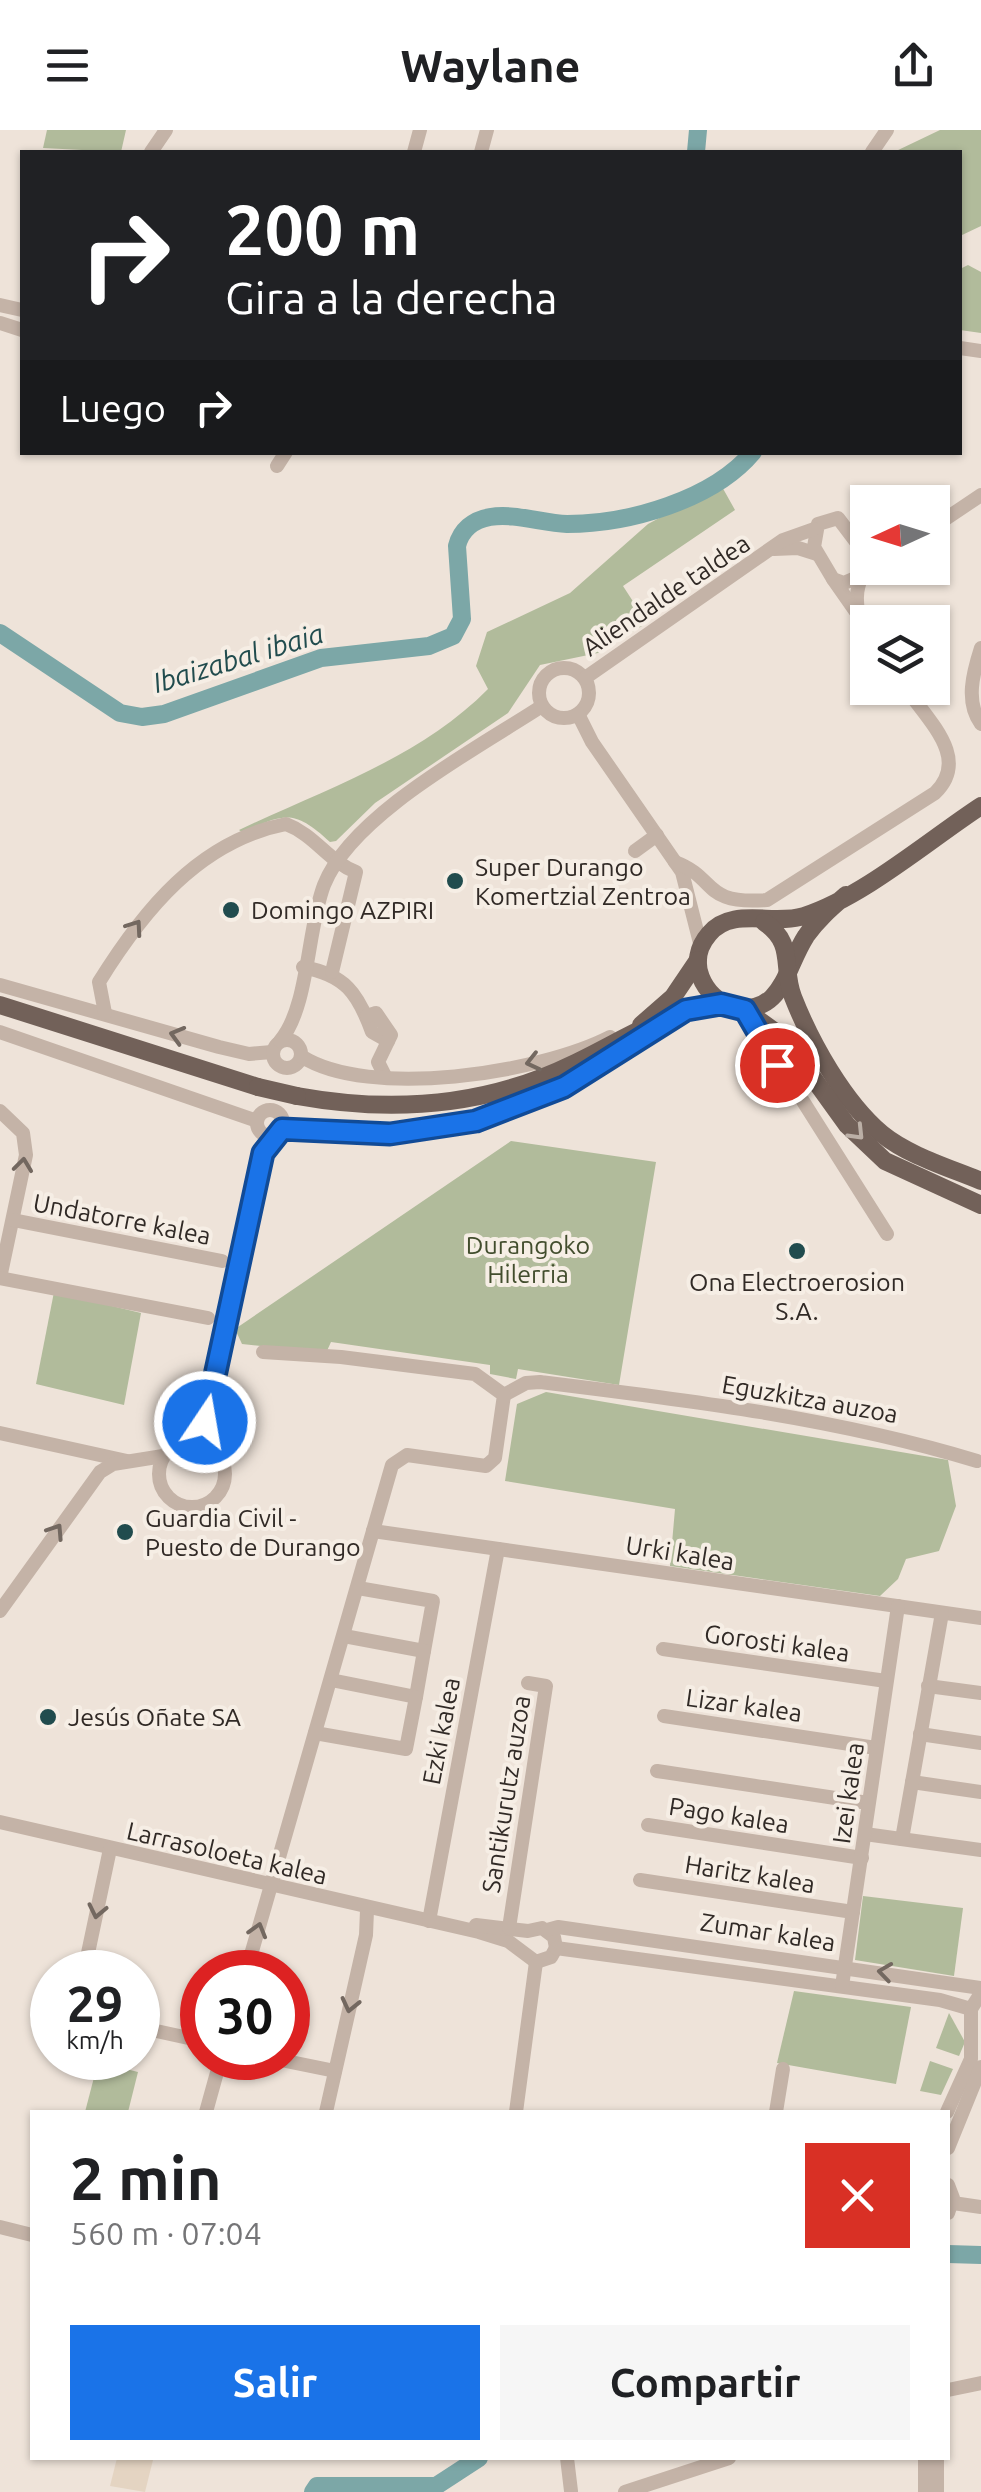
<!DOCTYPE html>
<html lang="es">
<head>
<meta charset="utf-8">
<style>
	body { margin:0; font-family:Ubuntu,sans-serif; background:#f6f6f6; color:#202124; height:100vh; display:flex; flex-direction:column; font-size:38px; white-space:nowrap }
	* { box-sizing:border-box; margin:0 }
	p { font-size:32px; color:#757577 }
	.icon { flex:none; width:55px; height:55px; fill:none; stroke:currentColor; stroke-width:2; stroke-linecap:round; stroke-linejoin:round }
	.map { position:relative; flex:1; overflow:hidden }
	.panel { position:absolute; left:30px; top:1980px; width:920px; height:350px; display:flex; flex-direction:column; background:#fff; border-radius:0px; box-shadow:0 2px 8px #0004 }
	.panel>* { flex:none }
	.banner { position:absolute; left:20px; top:20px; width:942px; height:305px; border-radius:0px; box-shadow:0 2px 8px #0004; background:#202124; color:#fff; overflow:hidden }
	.needle { width:65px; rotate:266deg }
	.buttons { position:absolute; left:850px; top:355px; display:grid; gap:20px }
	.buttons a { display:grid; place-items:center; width:100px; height:100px; border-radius:0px; background:#fff; box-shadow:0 2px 8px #0004; font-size:50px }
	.speed { position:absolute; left:30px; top:1820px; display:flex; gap:20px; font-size:50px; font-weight:700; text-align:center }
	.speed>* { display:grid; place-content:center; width:130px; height:130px; border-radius:50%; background:#fff; box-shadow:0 2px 8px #0004; line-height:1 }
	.speed small { font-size:25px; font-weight:400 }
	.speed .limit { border:15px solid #d22; background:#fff; color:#111 }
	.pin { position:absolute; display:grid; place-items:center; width:85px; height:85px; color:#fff; margin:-42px; border:5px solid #fff; border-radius:50%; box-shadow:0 2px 10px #0007 }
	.me { position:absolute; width:110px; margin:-55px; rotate:12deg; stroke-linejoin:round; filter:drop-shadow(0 0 8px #0008) }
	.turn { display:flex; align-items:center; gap:35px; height:210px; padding:0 40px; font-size:45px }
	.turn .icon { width:130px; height:130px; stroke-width:2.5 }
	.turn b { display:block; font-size:70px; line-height:85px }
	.then { display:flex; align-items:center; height:95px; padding:0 40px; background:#0003; gap:20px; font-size:38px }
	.round { display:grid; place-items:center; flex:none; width:105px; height:105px; border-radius:0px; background:#f6f6f6 }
	.head { display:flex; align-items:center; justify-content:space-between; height:170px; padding:0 40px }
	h1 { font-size:60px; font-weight:600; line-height:75px }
	.button { display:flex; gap:20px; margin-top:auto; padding:20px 40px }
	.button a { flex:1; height:115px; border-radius:0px; background:#1a73e8; color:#fff; font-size:40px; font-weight:600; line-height:115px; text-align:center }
	.button a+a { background:#f6f6f6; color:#202124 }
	header { display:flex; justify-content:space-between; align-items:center; height:130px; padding:0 40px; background:#fff; font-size:45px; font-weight:600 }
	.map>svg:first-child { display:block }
	.green { fill:#b1bb9b }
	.plaza { fill:#e4d4c2 }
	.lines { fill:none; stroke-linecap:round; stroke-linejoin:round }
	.river { stroke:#7ca7a7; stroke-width:18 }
	.minor { stroke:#c4b3a7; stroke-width:14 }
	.major { stroke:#726159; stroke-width:18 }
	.major-bridge { stroke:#726159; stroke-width:18 }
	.oneway { stroke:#736860 }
	.oneway2 { stroke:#bbafa6 }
	.route-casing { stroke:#114b97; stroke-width:25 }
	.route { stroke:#1a73e8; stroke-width:18 }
	.poi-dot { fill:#214c4e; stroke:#f6eee5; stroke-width:4 }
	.labels { text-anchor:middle; stroke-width:8; stroke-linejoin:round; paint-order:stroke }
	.street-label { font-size:25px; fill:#312a26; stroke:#f6eee5 }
	.poi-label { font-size:25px; fill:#312a26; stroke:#f6eee5; text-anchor:start }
	.park-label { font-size:25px; fill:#424d2d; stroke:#f6eee5 }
	.water-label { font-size:28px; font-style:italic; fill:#214c4e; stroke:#f6eee5 }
</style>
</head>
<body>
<header><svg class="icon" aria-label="menu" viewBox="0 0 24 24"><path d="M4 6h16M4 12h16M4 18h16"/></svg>Waylane<svg class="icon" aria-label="share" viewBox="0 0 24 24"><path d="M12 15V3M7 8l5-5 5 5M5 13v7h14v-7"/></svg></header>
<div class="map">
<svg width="981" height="2362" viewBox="0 0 981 2362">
	<rect width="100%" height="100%" fill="#eee3d9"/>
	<!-- green -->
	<g class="green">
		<path d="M47 0H126L121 22 43 18Z"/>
		<path d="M940 0H981V96L960 106V22H894Z"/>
		<path d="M968 135 981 142V203L960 200V139Z"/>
		<path d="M721 355 735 380 623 456 647 493 598 523 540 535 508 583 375 673 336 711 330 712C295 680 285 682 243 703L239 700C325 659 420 628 488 559L476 536 487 502 570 463 648 394Z"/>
		<path d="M511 1011 656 1032 619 1255 518 1239 516 1249 490 1244V1235L331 1212 326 1223 242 1214 235 1199Z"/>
		<path d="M54 1162 141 1183 124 1275 36 1254Z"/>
		<path d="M546 1262 948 1330 956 1376 939 1421 906 1429 898 1449 880 1466 670 1436 675 1379 505 1351 517 1274Z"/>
		<path d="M863 1766 963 1778 954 1846 855 1830Z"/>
		<path d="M794 1861 911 1877 896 1954 777 1933Z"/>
		<path d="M949 1883 965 1912 959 1926 936 1918Z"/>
		<path d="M930 1931 953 1939 941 1965 920 1961Z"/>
		<path d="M98 1932 138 1942 128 1982H85Z"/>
	</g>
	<!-- plaza -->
	<path class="plaza" d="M117 2328 153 2330 145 2362 110 2356Z"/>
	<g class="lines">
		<!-- river -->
		<g class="river">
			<path d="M696 22 698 0"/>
			<path d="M0 503 120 583 142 587 164 584 321 528 429 516 453 506 462 489 457 416C461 400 473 390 490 387 515 383 542 393 567 394 628 394 713 370 753 322"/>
			<path d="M948 2124 981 2125"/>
			<path d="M313 2362 317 2356H436L479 2328"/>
		</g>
		<!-- minor -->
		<g class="minor">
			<path d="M151 22 166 0"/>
			<path d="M414 22 420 0"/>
			<path d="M481 22 487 0"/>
			<path d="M872 22 887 0"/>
			<path d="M0 175 22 180"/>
			<path d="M0 193 22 200"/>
			<path d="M960 218 981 221"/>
			<path d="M277 336 286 322"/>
			<path d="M932 398 981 365"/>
			<path d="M774 419 798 418 817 424"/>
			<path d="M858 447 844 453 833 449 814 417 818 394 838 388 860 417 866 437C857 455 854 467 860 489"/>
			<path d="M833 449 868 499"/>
			<path d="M981 518C973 543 965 572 981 594"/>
			<circle cx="564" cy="563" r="25"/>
			<path d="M585 548 783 410 814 399"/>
			<path d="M578 584 592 612 682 742 701 817"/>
			<path d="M635 721 657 705"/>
			<path d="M675 732C718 748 701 775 767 770L935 663C971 628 928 591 906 558"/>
			<path d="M303 837C345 845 358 863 372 902L388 911"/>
			<path d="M0 855 219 917 249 924 272 922"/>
			<path d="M746 881 887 1104"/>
			<path d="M105 883 99 852C143 781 199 711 286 694 315 705 328 731 356 742L332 842"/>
			<path d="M367 886 376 883 391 905 378 932 385 946"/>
			<path d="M0 902 257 991"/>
			<circle cx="287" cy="924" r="14"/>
			<path d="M280 911C309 877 307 799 324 755 352 684 478 618 542 576"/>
			<path d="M301 926C369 970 540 943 610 907"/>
			<circle cx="270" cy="993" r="13"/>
			<path d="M0 981 23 1003 26 1025 0 1148"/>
			<path d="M282 999C318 999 354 1006 390 1004 487 998 586 958 659 895"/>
			<path d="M13 1090 222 1131"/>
			<path d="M0 1148 208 1188"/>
			<path d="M504 1265 526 1253 540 1252C687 1270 836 1288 977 1331"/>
			<path d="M0 1303 127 1331"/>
			<circle cx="192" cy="1344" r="33"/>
			<path d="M201 1311 263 1023 275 1005"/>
			<path d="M373 1401 981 1488"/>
			<path d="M358 1458 433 1471 424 1521"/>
			<path d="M0 1481 100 1342 113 1334 163 1326"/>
			<path d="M663 1519 886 1551"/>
			<path d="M331 1550 416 1567 424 1521 344 1506"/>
			<path d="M928 1556 981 1563"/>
			<path d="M664 1586 876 1618"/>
			<path d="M315 1603 406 1619 416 1567"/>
			<path d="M920 1604 981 1613"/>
			<path d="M657 1641 868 1673"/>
			<path d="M912 1652 981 1662"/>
			<path d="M0 1692 479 1802 508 1811 536 1832 551 1827 556 1818"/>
			<path d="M648 1695 862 1728"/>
			<path d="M865 1704 981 1720"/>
			<path d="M902 1709 942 1483"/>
			<path d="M640 1750 853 1782"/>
			<path d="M429 1791 498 1419"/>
			<path d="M476 1795 528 1801 542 1798 554 1807 556 1818"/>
			<path d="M509 1798 546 1556 528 1553"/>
			<path d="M547 1800 558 1797 981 1858"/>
			<path d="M556 1818 940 1870 971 1879"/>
			<path d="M84 1842 110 1719"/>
			<path d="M246 1842 392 1335 407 1325 486 1336 495 1328 504 1265 475 1244 341 1227 263 1222"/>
			<path d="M842 1856 898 1476"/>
			<path d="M138 1897 202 1911"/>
			<path d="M271 1928 335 1941"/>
			<path d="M206 1982 221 1928"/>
			<path d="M326 1982 366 1805 367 1780"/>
			<path d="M516 1982 536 1832"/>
			<path d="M776 1982 783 1939"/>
			<path d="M947 1982 971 1929V1879L981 1863"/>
			<path d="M948 2018 981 1937"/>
			<path d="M948 2055 953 2068 948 2083"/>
			<path d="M953 2073 981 2077"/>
			<path d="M0 2097 32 2105"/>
			<path d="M948 2260 981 2253"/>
			<path d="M567 2328 571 2361"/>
			<path d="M937 2328V2362"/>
			<path d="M625 2362 729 2328"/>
			<path d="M925 2362V2328"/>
		</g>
		<!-- major -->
		<g class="major">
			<path d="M846 765C831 778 817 790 806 806 784 840 784 884 733 878 703 866 685 832 709 804 732 776 773 796 804 786 863 767 929 710 981 676"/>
			<path d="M764 792C796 814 781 836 793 867 811 913 844 972 882 1004 909 1026 950 1038 981 1051"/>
			<path d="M0 875 258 957"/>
			<path d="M745 880 785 909 847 995 885 1031 981 1075"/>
			<path d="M641 895 673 867 698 830"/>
			<path d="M297 966C391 983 485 977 573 934 620 912 669 878 721 874"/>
		</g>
		<!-- major-bridge -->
		<path class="major-bridge" d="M258 957 297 966"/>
	</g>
	<!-- one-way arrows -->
	<defs><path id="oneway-chevron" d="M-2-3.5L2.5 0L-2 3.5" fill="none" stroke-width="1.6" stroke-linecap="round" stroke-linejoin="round" transform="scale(2.5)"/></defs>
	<g class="oneway">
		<use href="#oneway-chevron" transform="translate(135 797) rotate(-55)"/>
		<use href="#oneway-chevron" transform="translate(177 905) rotate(-164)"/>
		<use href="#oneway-chevron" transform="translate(533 932) rotate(167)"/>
		<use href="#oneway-chevron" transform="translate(23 1035) rotate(-83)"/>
		<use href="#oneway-chevron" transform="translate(56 1401) rotate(-57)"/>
		<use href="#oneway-chevron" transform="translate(97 1781) rotate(102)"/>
		<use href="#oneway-chevron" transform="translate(258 1800) rotate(-74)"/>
		<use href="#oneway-chevron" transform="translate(885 1842) rotate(-172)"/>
		<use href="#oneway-chevron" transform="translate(350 1875) rotate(103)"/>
	</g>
	<use class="oneway2" href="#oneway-chevron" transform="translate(857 1003) rotate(46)"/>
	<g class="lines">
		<defs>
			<path id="route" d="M205 1292 263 1023 282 999 390 1004 476 991 564 957 686 880 721 874 745 880 777 935"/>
		</defs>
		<!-- route casing -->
		<use href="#route" class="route-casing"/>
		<!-- route -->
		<use href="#route" class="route"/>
	</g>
	<!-- markers -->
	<g class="poi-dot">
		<circle cx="455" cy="751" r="10"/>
		<circle cx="231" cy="780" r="10"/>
		<circle cx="797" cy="1121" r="10"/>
		<circle cx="125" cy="1402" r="10"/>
		<circle cx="48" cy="1587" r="10"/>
	</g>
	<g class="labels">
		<!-- street labels -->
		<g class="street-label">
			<text transform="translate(666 465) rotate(-34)" y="9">Aliendalde taldea</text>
			<text transform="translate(122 1089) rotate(11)" y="9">Undatorre kalea</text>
			<text transform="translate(810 1269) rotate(10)" y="9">Eguzkitza auzoa</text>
			<text transform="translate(680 1423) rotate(9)" y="9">Urki kalea</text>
			<text transform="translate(777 1513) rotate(8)" y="9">Gorosti kalea</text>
			<text transform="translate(744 1575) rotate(8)" y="9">Lizar kalea</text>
			<text transform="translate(441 1601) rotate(-79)" y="9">Ezki kalea</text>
			<text transform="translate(848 1663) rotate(-82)" y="9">Izei kalea</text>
			<text transform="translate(506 1664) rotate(-81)" y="9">Santikurutz auzoa</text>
			<text transform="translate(729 1685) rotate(9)" y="9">Pago kalea</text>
			<text transform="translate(227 1723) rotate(13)" y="9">Larrasoloeta kalea</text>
			<text transform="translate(750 1744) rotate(9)" y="9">Haritz kalea</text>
			<text transform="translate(768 1802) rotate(9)" y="9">Zumar kalea</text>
		</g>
		<!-- poi labels -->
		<g class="poi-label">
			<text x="475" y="746">Super Durango<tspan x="475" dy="29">Komertzial Zentroa</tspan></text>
			<text x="251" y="789">Domingo AZPIRI</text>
			<text x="797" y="1161" text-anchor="middle">Ona Electroerosion<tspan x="797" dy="29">S.A.</tspan></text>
			<text x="145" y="1397">Guardia Civil -<tspan x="145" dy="29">Puesto de Durango</tspan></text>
			<text x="68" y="1596">Jesús Oñate SA</text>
		</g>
		<!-- park labels -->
		<g class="park-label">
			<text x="528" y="1124">Durangoko<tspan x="528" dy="29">Hilerria</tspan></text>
		</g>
		<!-- water labels -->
		<g class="water-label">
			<text transform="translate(238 528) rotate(-17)" y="10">Ibaizabal ibaia</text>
		</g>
	</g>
</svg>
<div class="buttons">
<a><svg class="needle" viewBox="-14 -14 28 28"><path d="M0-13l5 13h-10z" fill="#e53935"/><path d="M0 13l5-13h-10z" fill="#757577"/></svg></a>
<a><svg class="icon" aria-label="layers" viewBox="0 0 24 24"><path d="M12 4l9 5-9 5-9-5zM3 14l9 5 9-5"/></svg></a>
</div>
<div class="speed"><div>29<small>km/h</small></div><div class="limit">30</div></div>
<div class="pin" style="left:777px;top:935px;background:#d93025"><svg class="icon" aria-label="arrive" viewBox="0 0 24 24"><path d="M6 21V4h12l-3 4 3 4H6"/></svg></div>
<svg class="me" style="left:205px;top:1292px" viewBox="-20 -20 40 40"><circle r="17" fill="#1a73e8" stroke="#fff" stroke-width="3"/><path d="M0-11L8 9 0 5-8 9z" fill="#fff"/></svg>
<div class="banner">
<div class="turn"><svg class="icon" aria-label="right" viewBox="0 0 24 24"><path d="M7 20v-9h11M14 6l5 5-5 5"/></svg><div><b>200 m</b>Gira a la derecha</div></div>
<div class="then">Luego<svg class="icon" aria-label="right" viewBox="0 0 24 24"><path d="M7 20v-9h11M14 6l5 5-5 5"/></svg></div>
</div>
<section class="panel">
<div class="head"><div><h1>2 min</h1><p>560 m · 07:04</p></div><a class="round" style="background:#d93025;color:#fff"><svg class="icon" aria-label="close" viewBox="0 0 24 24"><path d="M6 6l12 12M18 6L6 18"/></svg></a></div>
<div class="button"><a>Salir</a><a>Compartir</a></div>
</section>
</div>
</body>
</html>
